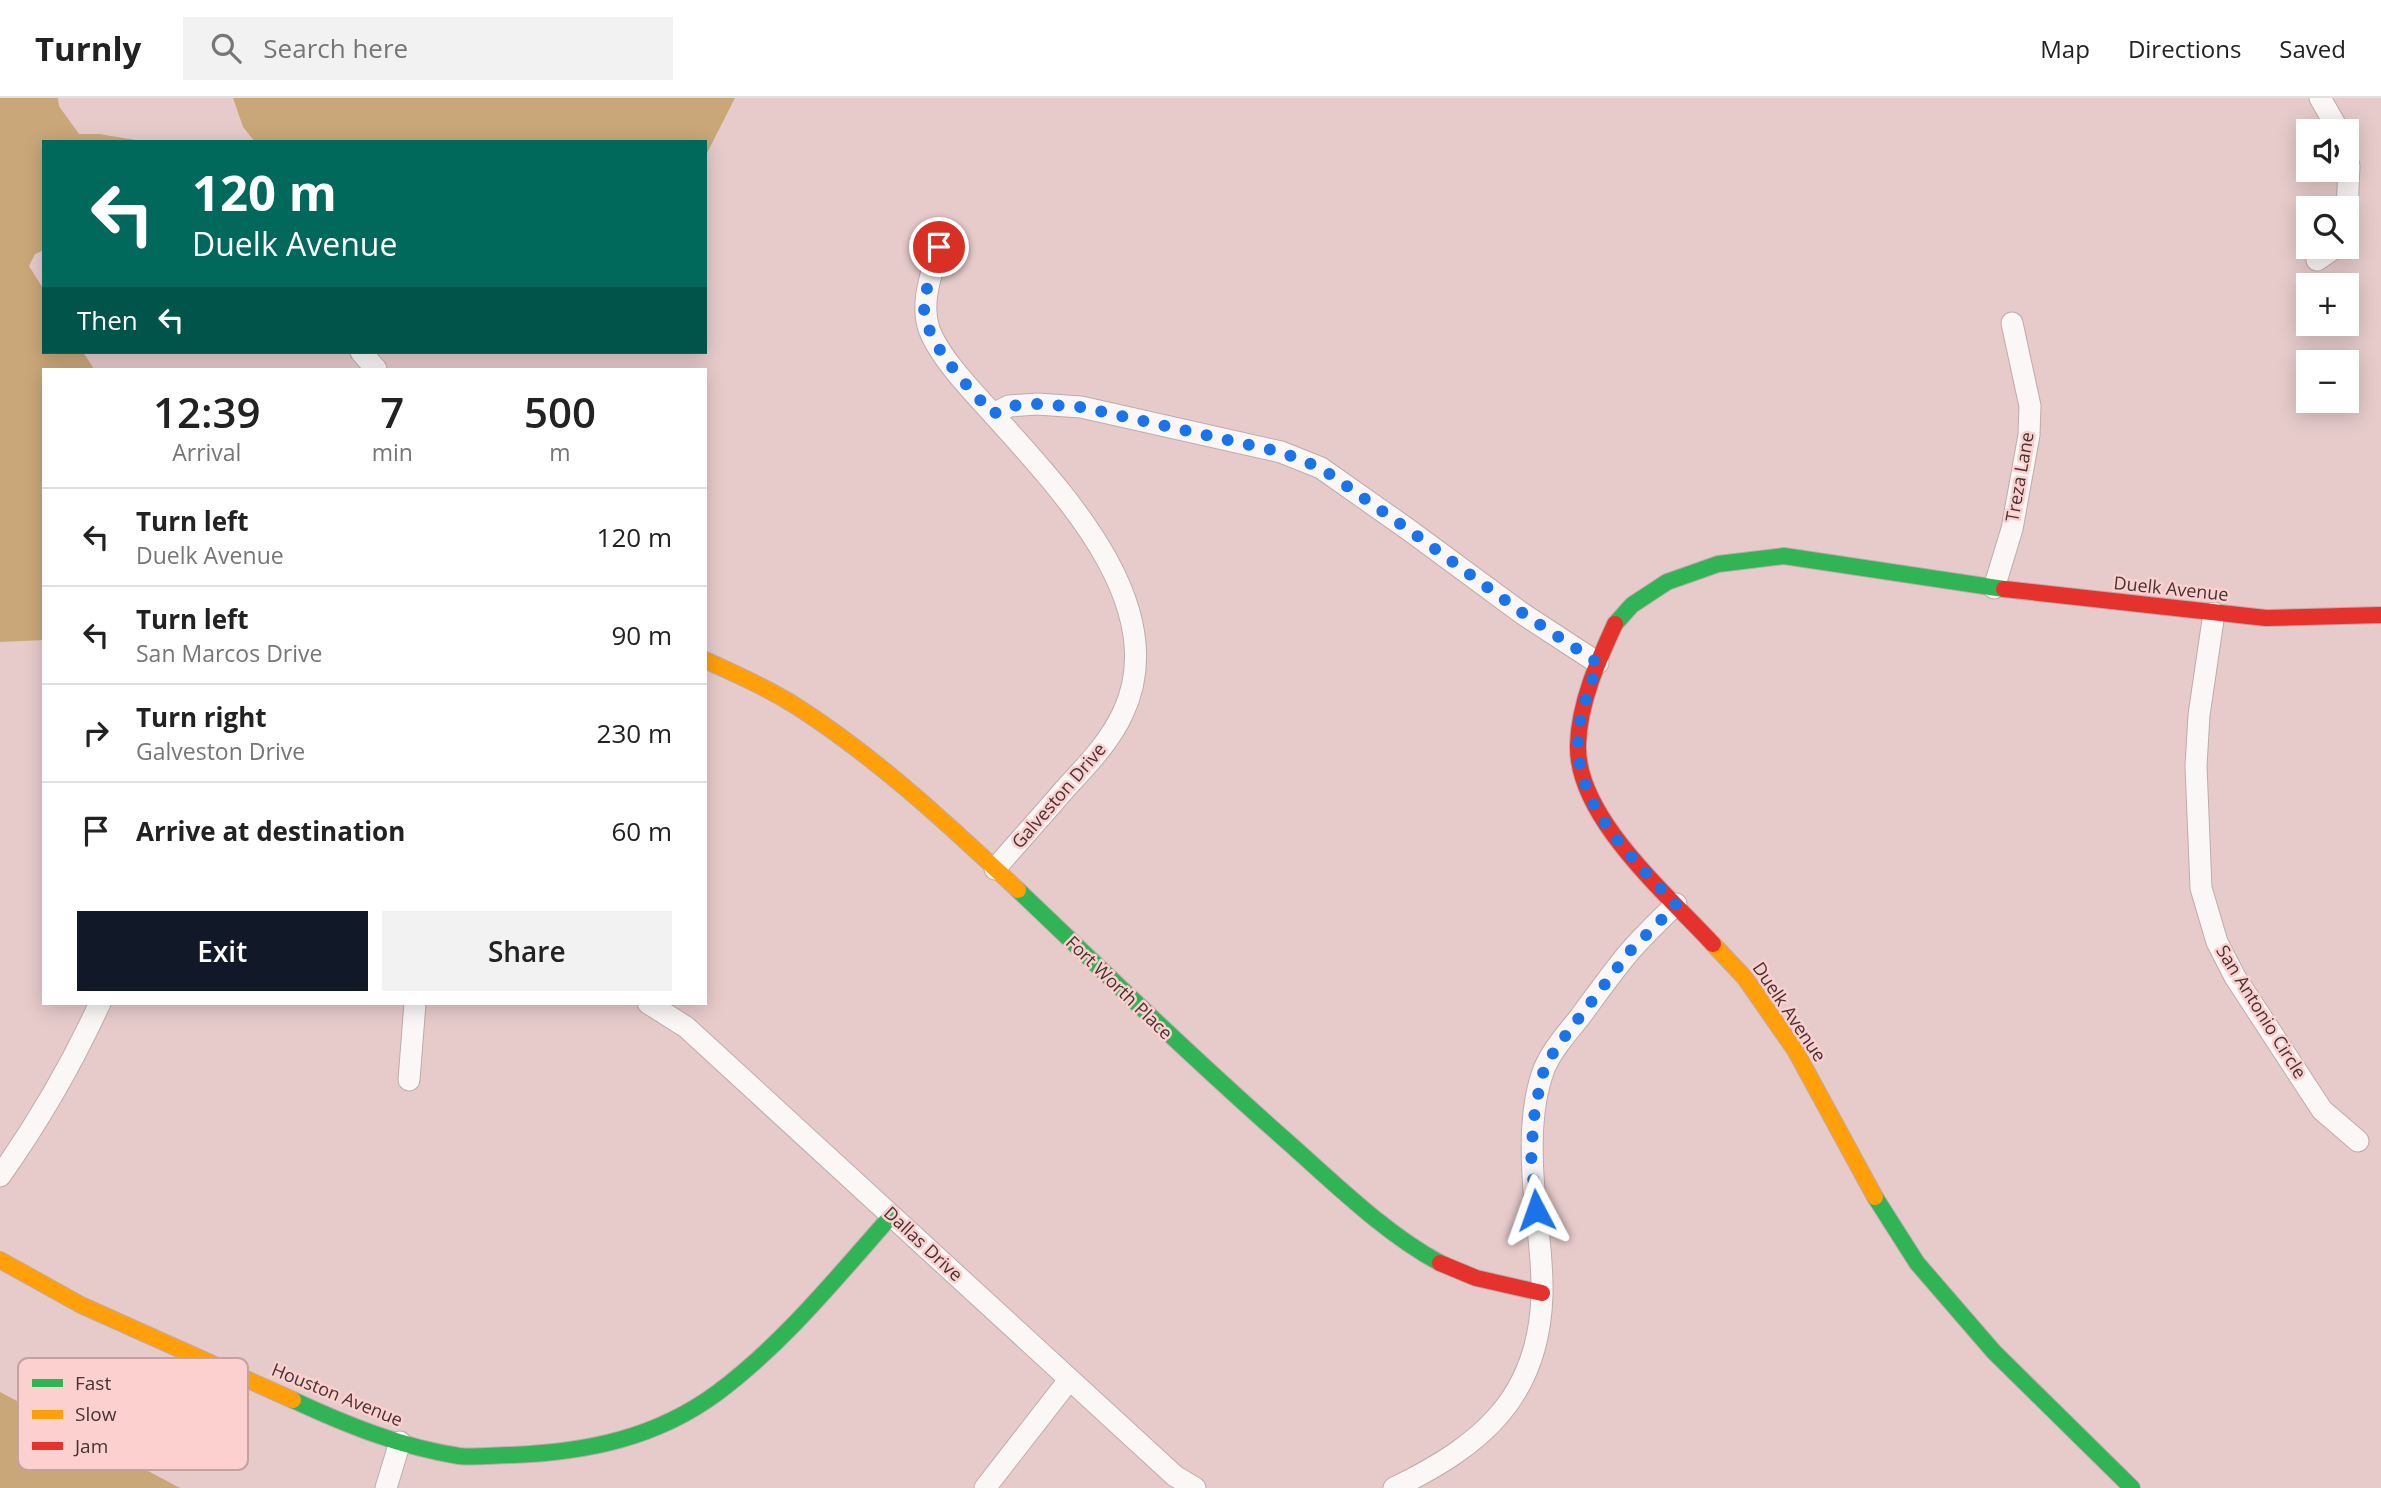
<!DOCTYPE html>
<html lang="en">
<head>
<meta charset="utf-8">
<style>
	body { margin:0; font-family:"Open Sans",sans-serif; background:#f2f2f2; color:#222; height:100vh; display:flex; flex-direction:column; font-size:26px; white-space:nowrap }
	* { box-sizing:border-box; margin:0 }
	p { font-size:23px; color:#767676 }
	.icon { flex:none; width:38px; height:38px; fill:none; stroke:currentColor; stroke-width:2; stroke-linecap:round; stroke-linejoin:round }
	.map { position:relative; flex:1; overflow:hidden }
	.side { position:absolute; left:42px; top:270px; width:665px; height:637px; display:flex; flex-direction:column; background:#fff; border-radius:0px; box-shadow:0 4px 18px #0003 }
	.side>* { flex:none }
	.top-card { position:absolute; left:42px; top:42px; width:665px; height:214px; border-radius:0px; box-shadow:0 4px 18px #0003; background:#00695c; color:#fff; overflow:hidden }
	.buttons { position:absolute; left:2296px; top:21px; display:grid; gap:14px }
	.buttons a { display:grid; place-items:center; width:63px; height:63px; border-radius:0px; background:#fff; box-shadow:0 4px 18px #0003; font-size:35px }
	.pin { position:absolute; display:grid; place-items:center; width:60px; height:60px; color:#fff; margin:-30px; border:4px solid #fff; border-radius:50%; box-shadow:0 2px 7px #0007 }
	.me { position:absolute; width:77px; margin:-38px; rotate:356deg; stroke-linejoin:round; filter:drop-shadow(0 0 5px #0008) }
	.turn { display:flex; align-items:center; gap:24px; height:147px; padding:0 35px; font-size:32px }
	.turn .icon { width:91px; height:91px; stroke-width:2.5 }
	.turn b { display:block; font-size:49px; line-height:60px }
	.then { display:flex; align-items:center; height:66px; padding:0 35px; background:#0003; gap:14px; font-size:26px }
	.eta { display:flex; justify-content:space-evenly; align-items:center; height:119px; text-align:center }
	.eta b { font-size:42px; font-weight:600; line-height:49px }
	.primary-button { display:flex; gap:14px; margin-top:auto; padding:14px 35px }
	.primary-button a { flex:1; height:80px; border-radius:0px; background:#111827; color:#fff; font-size:28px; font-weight:600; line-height:80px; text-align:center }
	.primary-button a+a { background:#f2f2f2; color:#222 }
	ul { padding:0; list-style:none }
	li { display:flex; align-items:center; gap:21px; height:98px; padding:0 35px; border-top:2px solid #e0e0e0 }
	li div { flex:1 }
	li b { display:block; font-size:26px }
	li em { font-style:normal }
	header { display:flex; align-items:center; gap:42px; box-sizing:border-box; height:98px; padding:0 35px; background:#fff; border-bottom:2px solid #e0e0e0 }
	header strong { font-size:33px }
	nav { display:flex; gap:38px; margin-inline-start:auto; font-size:24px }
	.search { width:490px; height:63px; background:#f2f2f2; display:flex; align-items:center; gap:18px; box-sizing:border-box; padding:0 24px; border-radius:0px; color:#767676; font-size:26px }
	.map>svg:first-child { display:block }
	.forest { fill:#caa779 }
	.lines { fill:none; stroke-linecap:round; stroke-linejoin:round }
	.street-casing { stroke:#c0aaaa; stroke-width:23 }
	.fast-casing { stroke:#c0aaaa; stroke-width:18 }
	.slow-casing { stroke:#c0aaaa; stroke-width:18 }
	.jam-casing { stroke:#c0aaaa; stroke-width:18 }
	.street { stroke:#fbf7f7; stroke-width:21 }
	.fast { stroke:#30b455; stroke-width:16 }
	.slow { stroke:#ff9f0a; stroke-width:16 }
	.jam { stroke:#e5322d; stroke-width:16 }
	.route { stroke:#1a73e8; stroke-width:12; stroke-dasharray:0 21.6 }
	.labels { text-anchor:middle; stroke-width:5; stroke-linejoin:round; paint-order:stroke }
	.street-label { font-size:18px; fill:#473232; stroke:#fbd0cf }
	.key { fill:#fbd0cf; stroke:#c5a1a0; stroke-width:2 }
	.key-label { font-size:19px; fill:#473232 }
</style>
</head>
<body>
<header>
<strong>Turnly</strong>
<div class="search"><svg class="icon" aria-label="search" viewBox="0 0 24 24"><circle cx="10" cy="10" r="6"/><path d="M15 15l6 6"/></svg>Search here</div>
<nav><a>Map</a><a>Directions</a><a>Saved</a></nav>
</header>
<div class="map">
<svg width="2381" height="1390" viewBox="0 0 2381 1390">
	<rect width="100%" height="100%" fill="#e7cbcb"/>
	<!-- forest -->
	<g class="forest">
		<path d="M0 0H58L59 8 79 36H99L148 44H44V152L35 156 29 168 44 192V254H83L94 271H44V542L0 544Z"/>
		<path d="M233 0H735L705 59V44H255L243 29Z"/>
		<path d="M0 1294 180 1390H0Z"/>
	</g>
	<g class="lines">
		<defs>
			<g id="street">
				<path d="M2320 0 2339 33"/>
				<path d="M2347 61 2349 68 2347 114"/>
				<path d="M939 148C932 175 920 204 929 231 939 259 973 294 993 316 1059 390 1174 507 1123 615 1109 645 1087 667 1065 691 1042 718 1018 744 995 771"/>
				<path d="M2317 162 2336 149"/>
				<path d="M361 254 376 271"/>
				<path d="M993 316 1009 308 1037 306 1081 309 1281 354 1321 370 1409 432 1523 516 1598 565"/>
				<path d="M1994 490 2012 431 2029 337 2030 308 2012 225"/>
				<path d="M2214 515 2199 617 2196 668 2201 790 2217 844 2235 879 2322 1012 2358 1043"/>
				<path d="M648 905 686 929 1175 1378 1195 1390"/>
				<path d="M409 982 415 905"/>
				<path d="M0 1078C39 1023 72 966 100 905"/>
				<path d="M386 1390 400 1344"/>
				<path d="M985 1390 1069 1282"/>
				<path d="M1394 1390C1481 1348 1539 1300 1542 1197 1543 1162 1537 1126 1534 1092 1531 1053 1530 1008 1544 971 1552 952 1567 935 1580 919 1597 896 1613 873 1631 852 1645 836 1661 821 1676 806"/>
			</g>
			<g id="fast">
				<path d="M1615 526 1632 507 1667 484 1718 466 1784 458 2004 491"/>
				<path d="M1018 792C1108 878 1197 964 1290 1046 1336 1087 1386 1136 1440 1165"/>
				<path d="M1875 1099 1917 1165 1994 1254 2132 1390"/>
				<path d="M293 1302C347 1327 401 1349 459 1358 477 1360 495 1357 512 1357 587 1354 656 1340 717 1295 784 1245 837 1179 892 1117"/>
			</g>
			<g id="slow">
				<path d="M705 562C736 576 767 590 796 608 877 660 948 726 1018 792"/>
				<path d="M1713 846 1745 880 1795 952 1875 1099"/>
				<path d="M0 1162 81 1207 293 1302"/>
			</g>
			<g id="jam">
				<path d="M2004 491 2266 520 2381 517"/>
				<path d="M1615 526C1598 563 1579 605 1578 647 1576 719 1667 796 1713 846"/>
				<path d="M1440 1165 1476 1180 1542 1195"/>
			</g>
		</defs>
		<!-- street casing -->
		<use href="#street" class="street-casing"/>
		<!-- fast casing -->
		<use href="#fast" class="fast-casing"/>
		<!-- slow casing -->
		<use href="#slow" class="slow-casing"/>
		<!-- jam casing -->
		<use href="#jam" class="jam-casing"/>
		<!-- street -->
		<use href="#street" class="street"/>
		<!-- fast -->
		<use href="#fast" class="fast"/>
		<!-- slow -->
		<use href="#slow" class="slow"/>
		<!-- jam -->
		<use href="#jam" class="jam"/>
	</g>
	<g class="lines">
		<!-- route -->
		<path class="route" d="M939 149C935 164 925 192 924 207 923 243 969 290 993 316L1009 308 1037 306 1081 309 1281 354 1321 370 1409 432 1524 516 1598 565C1589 592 1577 621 1578 649 1580 714 1635 762 1676 807L1631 852 1556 950 1544 971 1535 1010 1531 1056 1536 1112"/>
	</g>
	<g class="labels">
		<!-- street labels -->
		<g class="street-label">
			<text transform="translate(2020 379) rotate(-80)" y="6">Treza Lane</text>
			<text transform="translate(2171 491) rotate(6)" y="6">Duelk Avenue</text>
			<text transform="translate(1059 698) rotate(-49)" y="6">Galveston Drive</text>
			<text transform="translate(1119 890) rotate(44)" y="6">Fort Worth Place</text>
			<text transform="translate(1789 914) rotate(56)" y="6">Duelk Avenue</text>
			<text transform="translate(2261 914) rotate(58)" y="6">San Antonio Circle</text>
			<text transform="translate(923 1146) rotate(43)" y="6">Dallas Drive</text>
			<text transform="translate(337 1297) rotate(22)" y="6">Houston Avenue</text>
		</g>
	</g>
	<!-- legend -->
	<rect x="18" y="1260" width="230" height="112" rx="10" class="key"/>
	<rect x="32" y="1281" width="31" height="8" fill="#30b455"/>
	<rect x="32" y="1312" width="31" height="9" fill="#ff9f0a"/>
	<rect x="32" y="1344" width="31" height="8" fill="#e5322d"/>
	<g class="key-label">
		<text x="75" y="1292">Fast</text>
		<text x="75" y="1323">Slow</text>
		<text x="75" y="1355">Jam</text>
	</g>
</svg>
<div class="buttons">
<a><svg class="icon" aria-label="sound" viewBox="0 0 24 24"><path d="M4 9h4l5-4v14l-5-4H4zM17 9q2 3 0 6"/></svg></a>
<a><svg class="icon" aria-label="search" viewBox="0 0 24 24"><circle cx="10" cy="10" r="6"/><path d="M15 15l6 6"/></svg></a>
<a>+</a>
<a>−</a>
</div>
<div class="pin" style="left:939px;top:149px;background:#d93025"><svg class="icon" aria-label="arrive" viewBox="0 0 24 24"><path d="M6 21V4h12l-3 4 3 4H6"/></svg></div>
<svg class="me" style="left:1536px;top:1112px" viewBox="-20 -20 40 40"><path d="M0-17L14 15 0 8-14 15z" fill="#1a73e8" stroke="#fff" stroke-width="4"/></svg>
<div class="top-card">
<div class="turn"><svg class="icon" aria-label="left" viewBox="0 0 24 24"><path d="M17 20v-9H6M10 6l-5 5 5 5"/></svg><div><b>120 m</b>Duelk Avenue</div></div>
<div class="then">Then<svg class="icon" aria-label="left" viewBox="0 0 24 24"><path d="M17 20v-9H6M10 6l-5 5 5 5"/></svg></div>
</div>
<section class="side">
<div class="eta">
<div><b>12:39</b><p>Arrival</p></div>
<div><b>7</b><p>min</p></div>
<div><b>500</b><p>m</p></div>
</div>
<ul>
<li><svg class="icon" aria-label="left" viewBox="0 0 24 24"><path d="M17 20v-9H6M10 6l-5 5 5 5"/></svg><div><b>Turn left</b><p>Duelk Avenue</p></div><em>120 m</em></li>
<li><svg class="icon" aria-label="left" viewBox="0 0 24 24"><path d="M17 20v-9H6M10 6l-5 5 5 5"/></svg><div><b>Turn left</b><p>San Marcos Drive</p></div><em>90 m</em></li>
<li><svg class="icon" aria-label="right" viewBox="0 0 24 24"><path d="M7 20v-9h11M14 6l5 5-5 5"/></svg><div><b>Turn right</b><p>Galveston Drive</p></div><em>230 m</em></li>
<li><svg class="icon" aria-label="arrive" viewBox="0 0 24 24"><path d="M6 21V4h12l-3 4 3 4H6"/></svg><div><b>Arrive at destination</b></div><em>60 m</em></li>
</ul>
<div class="primary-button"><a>Exit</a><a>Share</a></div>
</section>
</div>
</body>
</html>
